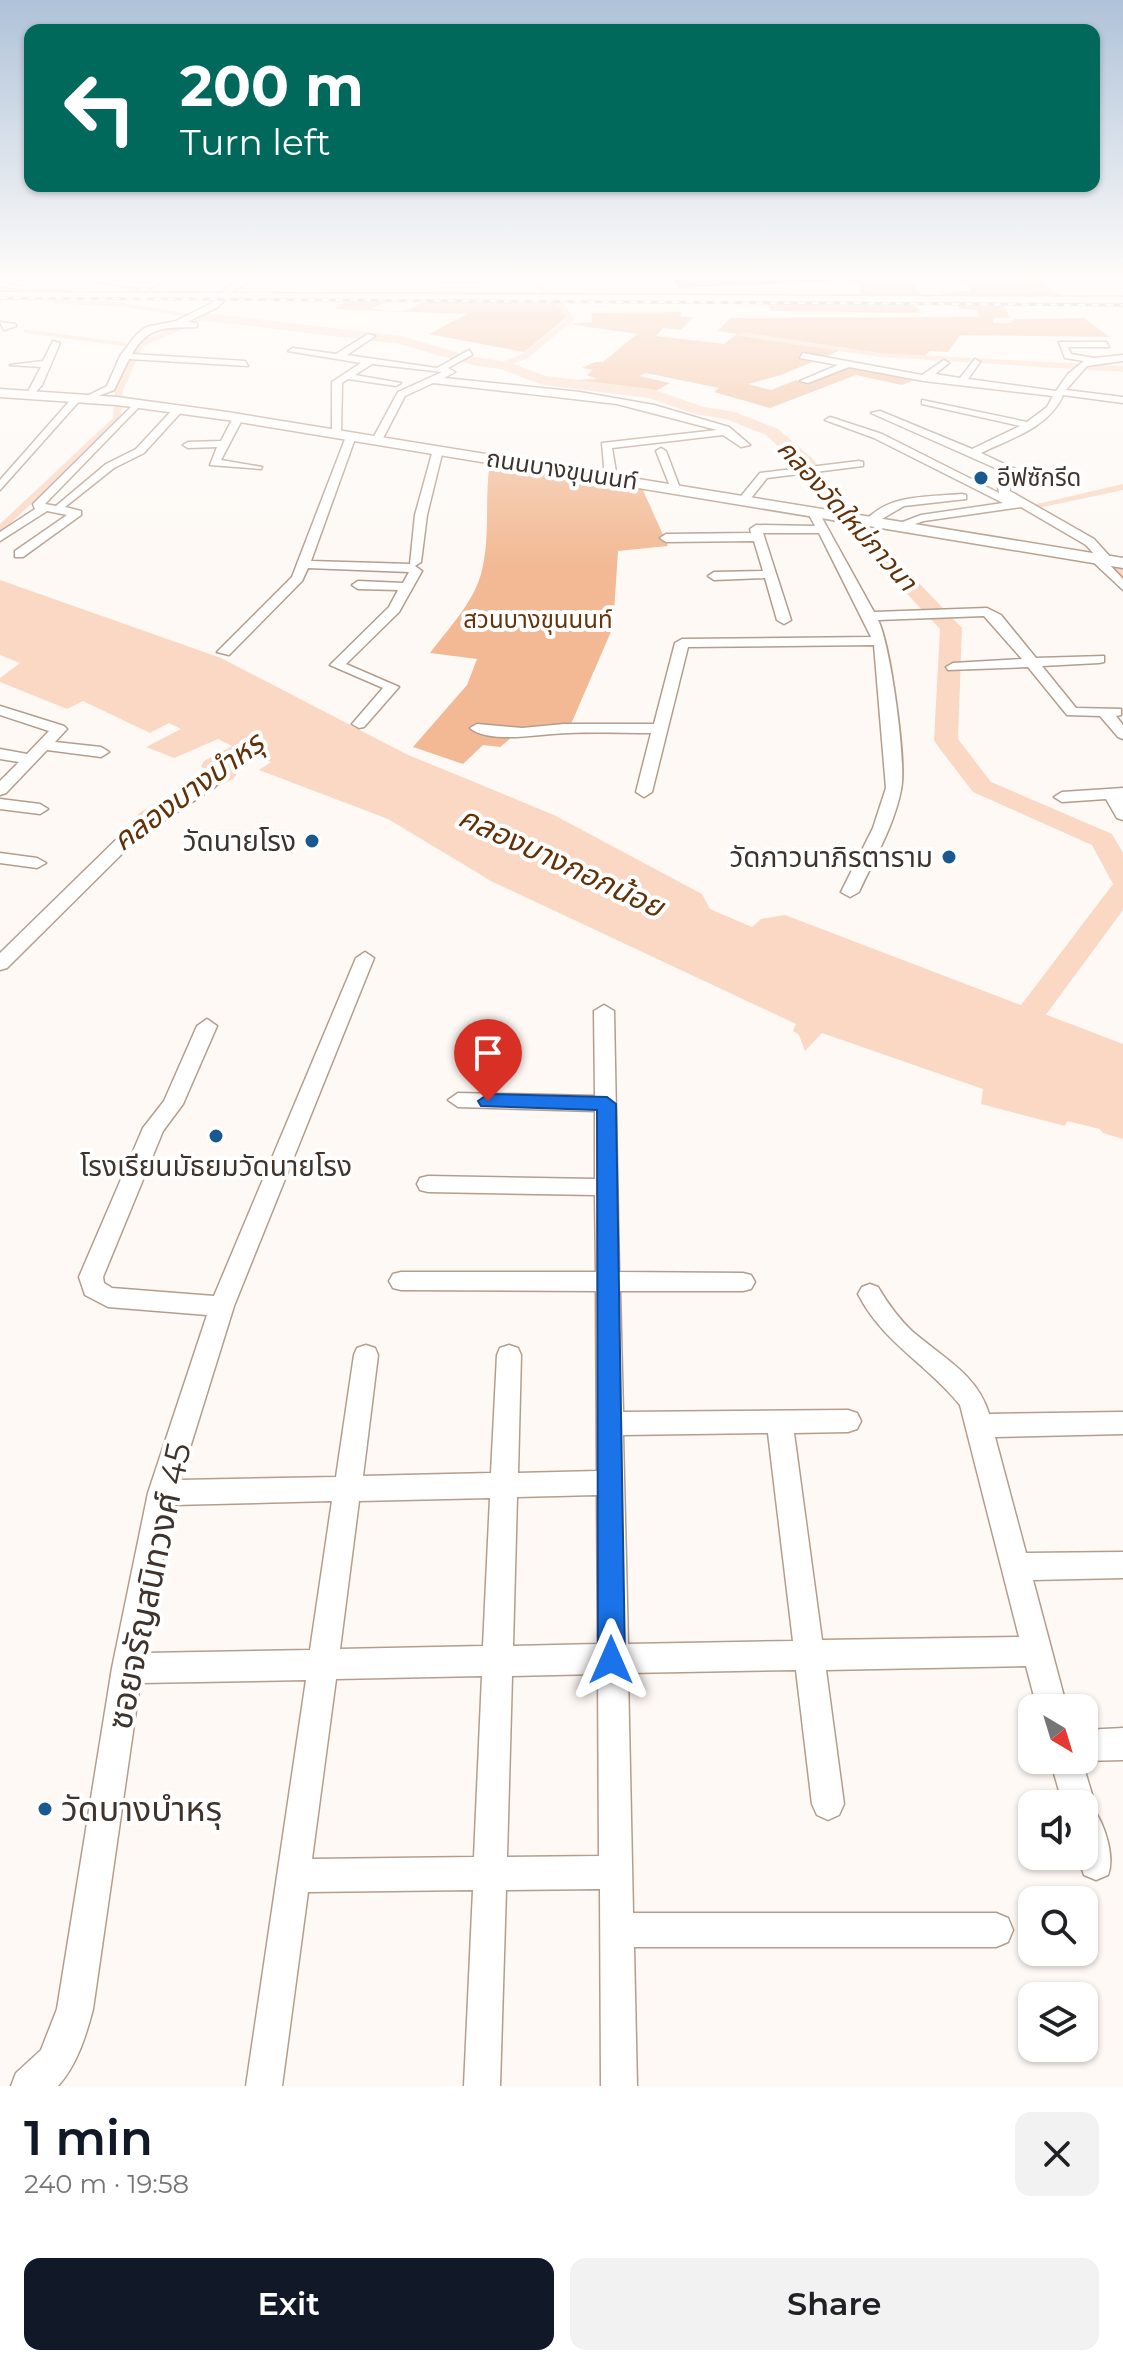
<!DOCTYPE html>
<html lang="en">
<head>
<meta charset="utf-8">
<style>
	body { margin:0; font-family:Montserrat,"Noto Sans Thai",sans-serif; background:#f2f2f2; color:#202124; height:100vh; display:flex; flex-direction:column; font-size:30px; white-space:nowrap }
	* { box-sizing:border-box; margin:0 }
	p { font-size:26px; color:#757577 }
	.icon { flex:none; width:44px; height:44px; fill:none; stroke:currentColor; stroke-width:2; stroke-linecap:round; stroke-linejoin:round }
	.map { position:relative; height:2086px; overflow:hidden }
	.drawer { display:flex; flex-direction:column; background:#fff; flex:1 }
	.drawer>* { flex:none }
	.guide { position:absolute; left:24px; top:24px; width:1076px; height:168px; border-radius:16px; box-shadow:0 2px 6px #0004; background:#00695c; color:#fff; overflow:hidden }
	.needle { width:52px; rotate:142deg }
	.buttons { position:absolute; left:1018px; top:1694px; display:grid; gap:16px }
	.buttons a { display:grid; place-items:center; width:80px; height:80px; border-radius:16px; background:#fff; box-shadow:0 2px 6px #0004; font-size:40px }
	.pin { position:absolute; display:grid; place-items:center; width:68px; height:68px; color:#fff; margin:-82px -34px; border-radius:50% 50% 50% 0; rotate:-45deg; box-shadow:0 0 8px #0007 }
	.pin .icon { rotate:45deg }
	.me { position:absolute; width:88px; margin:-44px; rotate:0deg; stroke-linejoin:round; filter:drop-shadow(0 0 6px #0008) }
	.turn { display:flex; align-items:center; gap:28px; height:168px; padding:0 24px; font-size:36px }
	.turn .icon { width:104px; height:104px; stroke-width:2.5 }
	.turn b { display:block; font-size:56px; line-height:68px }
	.round { display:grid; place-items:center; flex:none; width:84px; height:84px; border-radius:16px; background:#f2f2f2 }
	.headline { display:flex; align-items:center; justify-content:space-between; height:136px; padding:0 24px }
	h1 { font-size:48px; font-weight:600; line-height:60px; color:#111827 }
	.cta { display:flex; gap:16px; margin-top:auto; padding:16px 24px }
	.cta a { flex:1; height:92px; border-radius:16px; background:#111827; color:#fff; font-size:32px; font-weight:600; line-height:92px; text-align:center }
	.cta a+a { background:#f2f2f2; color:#202124 }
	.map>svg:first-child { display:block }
	.green { fill:#f2b994 }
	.water { fill:#fad8c3 }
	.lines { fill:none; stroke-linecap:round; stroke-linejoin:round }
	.canal { fill:#fad8c3; fill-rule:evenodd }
	.river { fill:#fad8c3; fill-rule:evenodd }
	.street-casing { stroke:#b59d8d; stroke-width:3 }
	.secondary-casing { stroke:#b59d8d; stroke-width:3 }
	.street { fill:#fff; fill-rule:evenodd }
	.secondary { fill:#fff; fill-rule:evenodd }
	.rail-casing { stroke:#9c948f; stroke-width:3 }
	.rail { stroke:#fff; stroke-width:2; stroke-dasharray:7; stroke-linecap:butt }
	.wall { fill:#7aa8d4 }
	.route { fill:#1a73e8; stroke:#114b97; stroke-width:2 }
	.poi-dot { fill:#1a598f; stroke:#fff; stroke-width:3 }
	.labels { text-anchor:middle; stroke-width:8; stroke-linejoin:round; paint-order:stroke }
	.far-street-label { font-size:24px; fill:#3e342d; stroke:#fff }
	.far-poi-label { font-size:24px; fill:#3e342d; stroke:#fff; text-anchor:start }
	.far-park-label { font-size:24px; fill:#66340b; stroke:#fff }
	.far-water-label { font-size:26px; font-style:italic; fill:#633107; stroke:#fff }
	.poi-label { font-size:28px; fill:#3e342d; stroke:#fff; text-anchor:end }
	.water-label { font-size:30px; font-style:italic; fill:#633107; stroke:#fff }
	.near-street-label { font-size:34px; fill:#3e342d; stroke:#fff }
	.near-poi-label { font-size:34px; fill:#3e342d; stroke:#fff; text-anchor:start }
</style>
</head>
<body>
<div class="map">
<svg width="1123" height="2086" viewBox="0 0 1123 2086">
	<rect width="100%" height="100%" fill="#fef9f5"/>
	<!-- green -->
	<g class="green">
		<path d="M835 275H905L922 295H859L860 286Z"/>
		<path d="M943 275H1032L1063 296H944L941 292 970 291V286Z"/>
		<path d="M346 302H387L372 308C386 312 412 314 420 302L560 303 566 318 524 352 429 334 467 314 334 309Z"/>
		<path d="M768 304 914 305 922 313 771 311Z"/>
		<path d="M959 305 1004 306 1010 318H993L994 323H1011L1014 319 1084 318 1110 337 960 335 948 352 930 351 922 359 839 351 781 375 748 384 771 390 796 380 805 383 848 367 916 379 902 385 856 375 770 408 714 392 719 388 646 373 639 376 670 383 652 393 571 384 576 380 598 379 587 375 593 370 582 368 595 362H603L637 334 569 324 592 322 591 313 682 312 680 317H693L681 330 663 328 656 336 724 344 737 334 718 331 730 318 979 317 977 310 960 309Z"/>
		<path d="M490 462 642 488 668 546 618 551 613 627 568 731 512 737 500 747 483 745 463 764 413 747 467 685 477 659 430 653C448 629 473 603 481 574 491 538 484 499 490 462Z"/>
	</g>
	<!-- water -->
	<path class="water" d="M0 580 221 658 406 754 554 815 702 894 710 909 752 927 761 919 785 915 1123 1044V1139L1103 1133 1100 1129 1067 1121 1065 1126 981 1104 983 1089 822 1033 805 1051 799 1035 793 1031 796 1024 491 881 388 819 259 770 271 762 242 749H228L232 746 218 739 174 758 146 747 181 729 169 723 150 733 83 701 67 709 0 682V678L20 663 0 655Z"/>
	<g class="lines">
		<!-- canal -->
		<g class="canal">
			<path d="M521 275C543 275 563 302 575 319L528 358 503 367 500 363 522 354 567 319 555 302Z"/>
			<path d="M0 289H68L72 291 63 300 117 302 210 317 143 346 123 390 120 421 0 533V524L113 418 115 390 137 343 196 318 117 306 57 304 53 302 62 293H0Z"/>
			<path d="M22 329 123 342 127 344 123 346 25 333Z"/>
			<path d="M742 332 880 353 1123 366V372L880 357 739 336Z"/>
			<path d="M1123 484V490L1038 508 1033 505Z"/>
			<path d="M1110 565H1118L1123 570V579L1110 569Z"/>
		</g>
		<!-- river -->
		<g class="river">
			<path d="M206 313 401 336 473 357 508 362 546 376 652 389 704 407 735 412 778 429 814 460 839 500 962 628 958 739 991 782 1112 834 1123 853V910L1020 1050 1009 1053 998 1050 993 1042 1113 884 1092 845 973 792 937 745 934 740 940 629 826 507 801 467 766 435 726 419 695 414 649 398 543 385 500 369 472 365 400 344 201 320V314Z"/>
			<path d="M274 724 283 726 286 731 283 736 230 767 237 774 233 779 195 798 157 825H139L135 819 139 813 206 773 201 766 204 761Z"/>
		</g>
		<defs>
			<g id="street">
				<path d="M50 275 148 284 168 275H179L142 292 139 288Z"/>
				<path d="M251 275 258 277 234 290 218 307 187 322 197 323V327C168 328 148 325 132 354L245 361 248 366 129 359 114 390 85 401V397L107 386 120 356 136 335 146 327 176 321 212 303 228 286Z"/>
				<path d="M437 278 479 280 483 282H434Z"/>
				<path d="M0 282 24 287 20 289 0 286Z"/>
				<path d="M0 322 15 324 16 326 4 330Z"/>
				<path d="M368 334 375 336 347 355 437 368 469 350 472 355 448 368 455 372 444 378 580 392 654 405 729 427 750 445 741 447 723 435 612 448 617 478 611 481 605 478 602 443 717 430 617 404 433 383 405 396 382 440 377 443 372 440 398 392 442 372 372 364 355 375 401 383 396 386 348 379 342 383 341 434 332 436V382L361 363 288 351 293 348 336 354Z"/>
				<path d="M53 341 60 343 42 385 31 397H25L41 367 10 365 43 361Z"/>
				<path d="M1059 342H1106L1109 347H1068L1071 354 1094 358 1123 355V361L1087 366 1066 390 1123 397V403L1063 395C1050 427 1010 439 981 453L1019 471 1024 477 1010 488V491L1094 539 1113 560 1108 563 1123 579V590L1092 561 1090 558 1095 555 1086 545 1021 507 924 521 900 529V523L921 515 1003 503 874 438 825 420 830 417 882 434 999 493 998 487 1011 475 871 413 880 411 972 449 1020 426 922 404V400L1027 422 1047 407 1053 396 924 381 849 367 808 383 800 381 838 365 800 358 803 353 922 375 944 360 949 363 935 374 960 378 975 359 980 362 968 379 1056 391 1068 374 1084 361 1065 358Z"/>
				<path d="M74 396 82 398 0 490V480Z"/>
				<path d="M137 401 140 406 45 504 56 506 106 464 136 449 175 407 184 409 144 453 114 468 65 507 81 511V515L23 557H15V551L67 515 47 511 0 541V532L35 509 33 504Z"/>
				<path d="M234 416 243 418 221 460 262 467 261 469 210 465 217 447 188 448 183 445 188 442 221 441Z"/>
				<path d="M347 434 356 436 311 561 410 564 415 515 433 450 438 447 443 450 427 515 421 562 415 566 422 571 399 612 346 664 399 687 364 727 359 728 352 724 383 688 330 665 389 607 398 590 358 589 352 585 358 581 403 583 409 572 308 568 302 581 229 655 217 652 292 577Z"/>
				<path d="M661 448 666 451 681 491 671 489 656 451Z"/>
				<path d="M859 461 863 462V466L767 478 748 502 738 500 760 473Z"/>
				<path d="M962 494 966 495V499L904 506 875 523 865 521C889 494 928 497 962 494Z"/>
				<path d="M813 508 817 509 874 612 987 608 1001 615 1036 658 1104 656V662L1099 663 1042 666 1076 708 1121 709V715L1116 716 1123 725V739L1118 737 1100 716 1067 715 1028 667 948 670 946 667 953 663 1022 659 984 616 878 620C890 643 907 763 901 790 894 826 874 859 859 892L850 897 841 892 873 828 886 788 874 645 688 647 652 792 644 797 636 792 651 733C624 733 596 732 569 733 543 733 491 745 470 728L477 724 522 728 564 724H654L675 643 682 639 871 637 819 533H763L791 620 784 624 777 620 765 578 714 580 708 576 714 572 763 571 754 541 666 542 660 538 666 534 751 533 750 529 756 525 815 526 807 511Z"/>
				<path d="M0 706 64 726 67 729 55 742 101 747 109 752 101 757 47 750 6 793 0 795V781L19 762 0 759V749L27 754 49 731 0 715Z"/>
				<path d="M209 779 217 784 215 787 139 837 7 968 0 970V953L127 829Z"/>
				<path d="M1123 788V820L1117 818 1106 799 1062 802 1054 797 1062 792Z"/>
				<path d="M0 799 40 804 48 809 40 814 0 809Z"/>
				<path d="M0 853 37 858 46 863 37 868 0 863Z"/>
				<path d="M365 952 374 958 234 1306 180 1480 336 1477 354 1355 357 1348 366 1345 375 1348 378 1355 363 1476 491 1473 497 1355 500 1348 509 1345 518 1348 521 1355 518 1473 597 1471 596 1291 401 1290 393 1288 389 1281 393 1274 401 1272H596L595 1195 428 1192 420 1190 417 1184 420 1178 428 1176 595 1179V1111L458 1107 448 1100 458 1093 595 1096 594 1011 604 1005 614 1011 619 1272 743 1273 751 1275 755 1282 751 1289 743 1291H620L623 1412 848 1410 857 1413 861 1421 857 1429 848 1432 794 1433 822 1640 1019 1637 960 1405C926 1363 884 1344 858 1294L862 1287 870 1284 878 1287C888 1304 899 1319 913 1332 942 1357 978 1375 989 1414L1123 1412V1434L995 1437 1026 1553 1123 1552V1578L1033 1580 1067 1708H1037L1026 1666 826 1670 844 1804 839 1815 828 1820 817 1815 812 1804 796 1670 628 1673 633 1913H996L1008 1918 1013 1930 1008 1942 996 1947H634L637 2086H601L600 1889 506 1890 500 2086H464L473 1890 308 1892 282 2086H246L306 1680 140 1683 93 2009C86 2036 77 2065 58 2086H11L16 2073 41 2050 57 2009 112 1668 148 1493 207 1315 108 1307 85 1295 79 1277 143 1128 164 1101 197 1026 207 1019 217 1026 183 1104 163 1131 103 1277 104 1283 112 1288 214 1296 356 958ZM768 1433 793 1641 628 1644 623 1435ZM597 1495 598 1644 513 1646 517 1497ZM490 1498 483 1646 340 1649 359 1501ZM332 1501 310 1650 145 1653 173 1505ZM598 1674 599 1856 507 1857 512 1676ZM482 1676 474 1857 312 1859 336 1679Z"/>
				<path d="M1123 1728V1760L1082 1761 1095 1804 1093 1809C1105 1824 1115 1857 1108 1875L1096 1880 1084 1875 1077 1856H1084V1804H1063L1050 1760H1084V1730Z"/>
			</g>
			<g id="secondary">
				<path d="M0 292 1123 297V303L0 298Z"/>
				<path d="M0 389 117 397 227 412 1123 558V568L227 420 117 405 0 397Z"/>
			</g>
		</defs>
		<!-- street casing -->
		<use href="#street" class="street-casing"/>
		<!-- secondary casing -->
		<use href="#secondary" class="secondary-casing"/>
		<!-- street -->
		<use href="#street" class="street"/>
		<!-- secondary -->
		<use href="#secondary" class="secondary"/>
		<defs>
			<path id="rail" d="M0 298 1123 305"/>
		</defs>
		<!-- rail casing -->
		<use href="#rail" class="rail-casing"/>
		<!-- rail -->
		<use href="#rail" class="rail"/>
	</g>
	<!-- wall -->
	<path class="wall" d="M669 275H832V281L680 288Z"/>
	<!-- sky -->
	<linearGradient id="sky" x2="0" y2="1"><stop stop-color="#afc2d9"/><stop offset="0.49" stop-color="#fffcfa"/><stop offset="1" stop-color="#fffcfa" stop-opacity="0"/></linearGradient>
	<rect width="1123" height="567" fill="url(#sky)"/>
	<!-- route -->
	<path class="route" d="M488 1094 607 1097 616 1104 625 1660 621 1669 611 1673 602 1669 598 1660 597 1110 481 1106 478 1101Z"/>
	<!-- markers -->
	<g class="poi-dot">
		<circle cx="981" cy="478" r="8"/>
		<circle cx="312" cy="841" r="8"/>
		<circle cx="949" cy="857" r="8"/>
		<circle cx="216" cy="1136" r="8"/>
		<circle cx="45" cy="1809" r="8"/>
	</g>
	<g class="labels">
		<!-- far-street labels -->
		<g class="far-street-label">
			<text transform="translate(562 470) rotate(9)" y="8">ถนนบางขุนนนท์</text>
		</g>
		<!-- far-poi labels -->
		<g class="far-poi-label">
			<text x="997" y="486">อีฟซักรีด</text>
		</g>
		<!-- far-park labels -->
		<g class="far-park-label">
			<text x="538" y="628">สวนบางขุนนนท์</text>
		</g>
		<!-- far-water labels -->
		<g class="far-water-label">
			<text transform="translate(847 515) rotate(48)" y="9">คลองวัดใหม่ภาวนา</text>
		</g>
		<!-- poi labels -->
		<g class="poi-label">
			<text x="296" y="851">วัดนายโรง</text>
			<text x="933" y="867">วัดภาวนาภิรตาราม</text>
			<text x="216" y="1176" text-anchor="middle">โรงเรียนมัธยมวัดนายโรง</text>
		</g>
		<!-- water labels -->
		<g class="water-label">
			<text transform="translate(188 792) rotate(-36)" y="10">คลองบางบำหรุ</text>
			<text transform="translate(561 862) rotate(25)" y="10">คลองบางกอกน้อย</text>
		</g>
		<!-- near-street labels -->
		<g class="near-street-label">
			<text transform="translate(149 1586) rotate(-78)" y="12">ซอยจรัญสนิทวงศ์ 45</text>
		</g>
		<!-- near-poi labels -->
		<g class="near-poi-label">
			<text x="61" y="1821">วัดบางบำหรุ</text>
		</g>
	</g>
</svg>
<div class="buttons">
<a><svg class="needle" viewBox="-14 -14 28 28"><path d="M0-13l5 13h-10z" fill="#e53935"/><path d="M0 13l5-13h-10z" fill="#757577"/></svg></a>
<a><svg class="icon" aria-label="sound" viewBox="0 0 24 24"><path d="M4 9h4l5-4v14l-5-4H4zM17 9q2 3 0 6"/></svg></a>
<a><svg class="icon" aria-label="search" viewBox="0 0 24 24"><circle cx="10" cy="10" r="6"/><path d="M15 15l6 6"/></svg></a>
<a><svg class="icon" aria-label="layers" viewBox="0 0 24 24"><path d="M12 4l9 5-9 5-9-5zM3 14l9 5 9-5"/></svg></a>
</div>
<div class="pin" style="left:488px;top:1101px;background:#d93025"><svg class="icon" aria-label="arrive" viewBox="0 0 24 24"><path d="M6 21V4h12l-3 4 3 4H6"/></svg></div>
<svg class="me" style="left:611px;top:1660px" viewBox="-20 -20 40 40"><path d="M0-17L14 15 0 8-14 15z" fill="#1a73e8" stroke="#fff" stroke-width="4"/></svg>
<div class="guide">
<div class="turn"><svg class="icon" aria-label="left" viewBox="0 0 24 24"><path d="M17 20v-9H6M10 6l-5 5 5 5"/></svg><div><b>200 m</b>Turn left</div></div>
</div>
</div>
<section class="drawer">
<div class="headline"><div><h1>1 min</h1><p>240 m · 19:58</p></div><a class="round"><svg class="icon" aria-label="close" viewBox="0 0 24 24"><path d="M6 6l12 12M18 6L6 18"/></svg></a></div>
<div class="cta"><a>Exit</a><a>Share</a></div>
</section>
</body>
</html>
